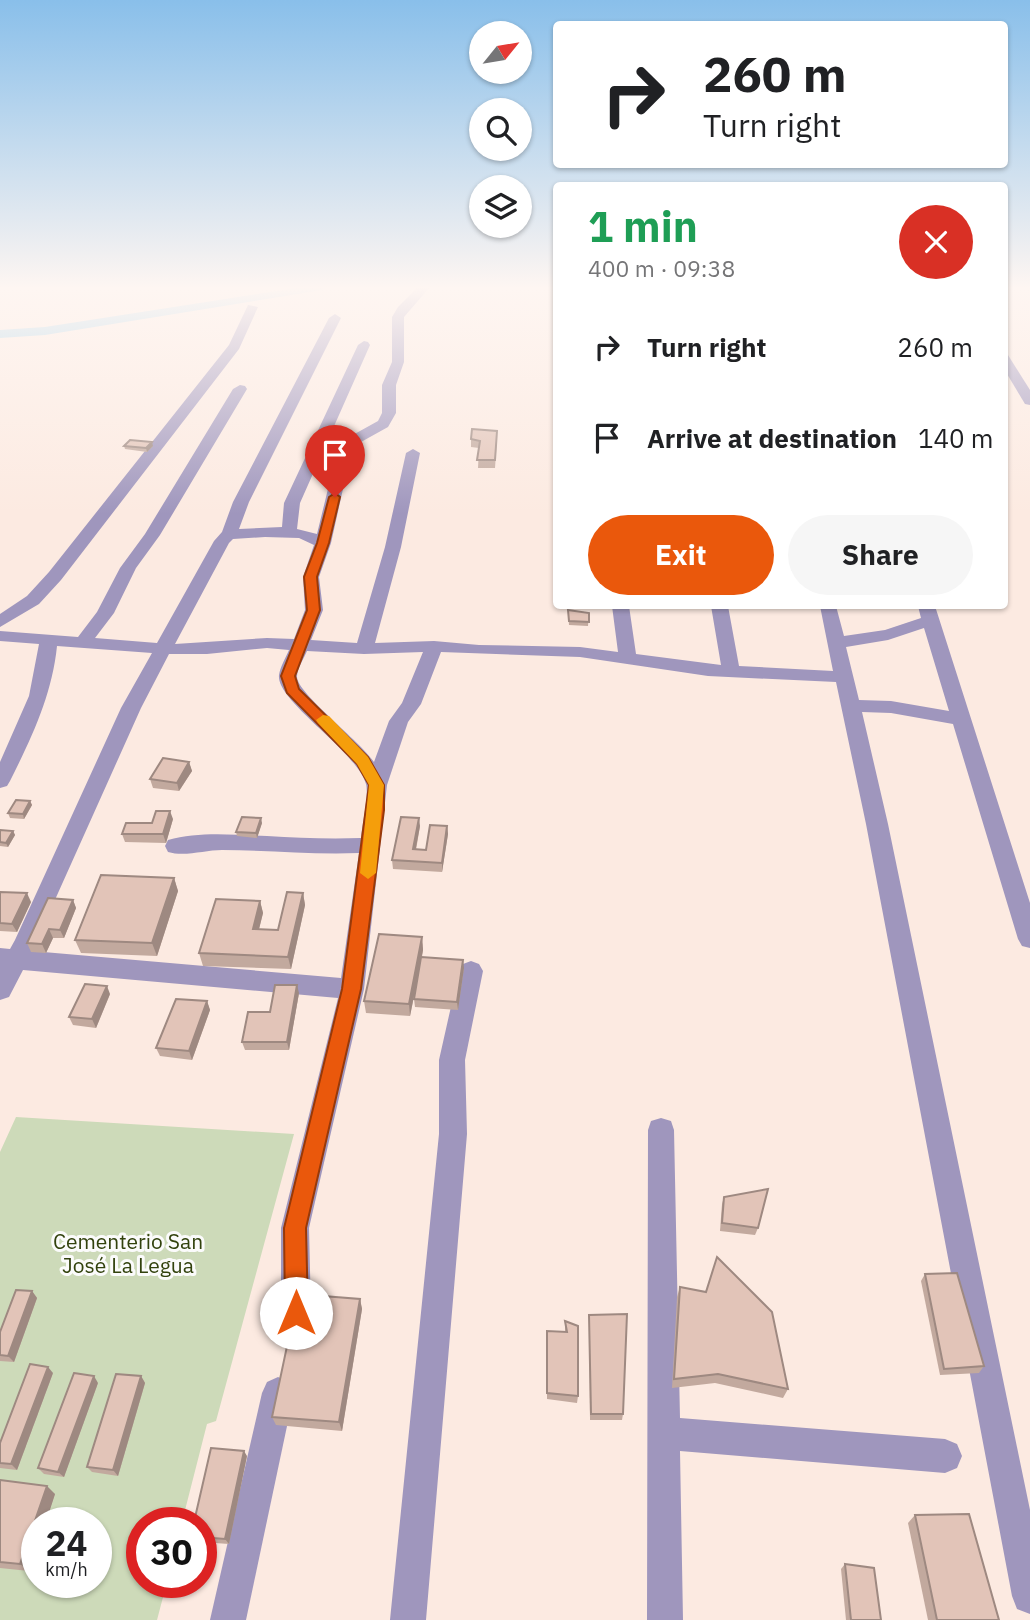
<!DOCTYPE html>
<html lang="en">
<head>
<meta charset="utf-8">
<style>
	body { margin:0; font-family:"IBM Plex Sans",sans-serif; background:#f6f6f6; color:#202124; height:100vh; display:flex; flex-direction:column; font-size:26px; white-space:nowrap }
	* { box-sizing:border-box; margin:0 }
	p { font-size:23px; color:#757577 }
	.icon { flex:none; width:38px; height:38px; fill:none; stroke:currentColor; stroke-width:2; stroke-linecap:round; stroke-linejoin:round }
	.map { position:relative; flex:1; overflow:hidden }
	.side { position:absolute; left:553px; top:182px; width:455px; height:427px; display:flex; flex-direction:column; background:#fff; border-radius:7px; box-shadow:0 2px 5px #0004 }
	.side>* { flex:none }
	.top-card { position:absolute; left:553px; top:21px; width:455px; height:147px; border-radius:7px; box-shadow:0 2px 5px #0004; background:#fff; color:#202124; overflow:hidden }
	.needle { width:46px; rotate:60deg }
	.fabs { position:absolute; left:469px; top:21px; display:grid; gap:14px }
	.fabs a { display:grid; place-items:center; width:63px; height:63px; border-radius:50%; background:#fff; box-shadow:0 2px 5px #0004; font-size:35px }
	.speed { position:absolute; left:21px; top:1507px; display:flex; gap:14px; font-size:35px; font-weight:700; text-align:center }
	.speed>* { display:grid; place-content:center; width:91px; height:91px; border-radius:50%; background:#fff; box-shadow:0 2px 5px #0004; line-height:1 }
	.speed small { font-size:18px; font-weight:400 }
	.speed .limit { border:10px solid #d22; background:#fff; color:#111 }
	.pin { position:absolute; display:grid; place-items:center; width:60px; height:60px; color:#fff; margin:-72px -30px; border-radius:50% 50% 50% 0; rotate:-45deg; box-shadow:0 0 7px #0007 }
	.pin .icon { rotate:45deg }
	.me { position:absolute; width:77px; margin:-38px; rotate:0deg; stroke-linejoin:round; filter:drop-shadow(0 0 5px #0008) }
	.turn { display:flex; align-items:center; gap:24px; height:147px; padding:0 35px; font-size:32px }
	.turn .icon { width:91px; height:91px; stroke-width:2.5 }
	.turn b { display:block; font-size:49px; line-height:60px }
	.round { display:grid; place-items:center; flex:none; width:74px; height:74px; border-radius:37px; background:#f6f6f6 }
	.headline { display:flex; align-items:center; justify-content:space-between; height:119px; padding:0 35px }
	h1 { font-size:42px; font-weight:700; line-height:52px; color:#1e9e55 }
	.action { display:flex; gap:14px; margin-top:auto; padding:14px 35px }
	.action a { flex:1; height:80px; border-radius:42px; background:#ea580c; color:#fff; font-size:28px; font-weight:700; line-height:80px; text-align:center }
	.action a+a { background:#f6f6f6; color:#202124 }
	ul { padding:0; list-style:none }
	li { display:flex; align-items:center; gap:21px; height:91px; padding:0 35px }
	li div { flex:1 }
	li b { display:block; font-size:26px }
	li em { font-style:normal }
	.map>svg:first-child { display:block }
	.green { fill:#cddab9; fill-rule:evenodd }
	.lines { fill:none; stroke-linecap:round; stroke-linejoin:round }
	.canal { fill:#9bd0ec; fill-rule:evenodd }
	.minor { fill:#9f96bd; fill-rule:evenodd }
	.wall { fill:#c2a99e }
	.shaded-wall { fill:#9e8981 }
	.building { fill:#e2c4b8; stroke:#9e8981; stroke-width:2 }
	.route { fill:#ea580c; stroke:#983908; stroke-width:2 }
	.slow { fill:#f59e0b }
	.labels { text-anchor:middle; stroke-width:6; stroke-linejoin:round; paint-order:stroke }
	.near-park-label { font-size:21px; fill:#32420d; stroke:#fbfbfb }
</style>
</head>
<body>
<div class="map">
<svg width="1030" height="1620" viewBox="0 0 1030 1620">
	<rect width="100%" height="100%" fill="#fceae1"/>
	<!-- green -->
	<path class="green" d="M16 1117 294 1134 216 1421 207 1424 182 1522H142V1582H167L157 1620H0V1152ZM37 1522H96V1582H37Z"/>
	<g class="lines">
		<!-- canal -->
		<path class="canal" d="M302 287H328L322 290 45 335 0 338V330L45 327Z"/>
		<!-- minor -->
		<g class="minor">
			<path d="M418 287H430L404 317V362L396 385V413L388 427 361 442 351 453 331 543 319 577 323 610 311 640 357 643 385 547 406 453 413 449 420 453 401 547 375 643 434 641 479 645 580 647 618 652 612 606H629L636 654 721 665 711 606H728L739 666 833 671 820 606H836L844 636 885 630 921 618 918 606H935L1030 903V948L1022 946 1018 939 953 724 891 713 862 712 888 824 1030 1510V1614L1017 1609 1012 1596 866 824 836 682 708 676 580 657 441 652 421 704 408 722 387 785 364 989 309 1228 311 1313 303 1342 292 1346 281 1342 277 1331 281 1313V1228L338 998 23 970 9 997 0 1000V948L10 949 15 940 121 708 152 653 57 646C52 695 32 737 10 781L7 786 0 788V762L29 696 39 644 0 641V631L78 637 97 612 120 568 145 534 233 389 240 385 245 386 247 389 160 535 136 568 114 613 95 638 157 643 214 541 222 532 233 502 329 318 335 314 341 318 249 502 239 529 282 527 284 503 358 345 364 341 368 342 370 345 300 503 297 529 317 534 337 452 351 436 378 421 382 413V385L392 362V317L398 307ZM265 537 299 538 314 545 303 577 305 610 294 639 267 638 175 644 229 543 233 539ZM924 628 949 711 891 701 859 700 846 647 888 640ZM267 648 289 650C286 657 280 667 279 675 276 701 356 750 366 784 369 795 362 825 361 838 329 839 298 838 267 836 235 835 199 831 168 840L165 846 168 852C185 857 205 850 222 850 268 850 313 855 359 853L341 978 32 951 141 708 169 654H207ZM307 651 364 654 423 652 402 703 389 721 374 762C361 742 297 693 297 677 297 669 304 658 307 651Z"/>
			<path d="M248 305 258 307 239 349 61 580 39 604 0 627V614L27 596 49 572 229 345Z"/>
			<path d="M1004 354 1008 355 1030 390V405L1025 404 1004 369Z"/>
			<path d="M471 961 479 964 483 971 465 1060 467 1134 426 1620H390L439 1134V1060L459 971 463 964Z"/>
			<path d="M661 1118 671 1121 674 1130 680 1418 945 1439 957 1444 962 1456 957 1468 945 1473 680 1451 683 1620H647L648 1130 651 1121Z"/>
			<path d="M278 1377 289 1382 294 1393 246 1620H210L262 1393 267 1382Z"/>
		</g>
	</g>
	<!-- wall -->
	<g class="wall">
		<path d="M471 439H497L495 468H478L479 448 471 447Z"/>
		<path d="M124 446H153L147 452 125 449Z"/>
		<path d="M568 610 589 613 588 626 569 625Z"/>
		<path d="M189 762 192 771 179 791 153 788 150 779Z"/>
		<path d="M30 801 32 805 24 819 10 818 8 813Z"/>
		<path d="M173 819 166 843 125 842 122 834 152 823Z"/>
		<path d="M262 823 257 838 237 836 236 832Z"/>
		<path d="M420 826 416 850H426L447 826 448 834 442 872 393 869 392 860Z"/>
		<path d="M0 830 13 831 15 835 8 847 0 846Z"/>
		<path d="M174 878 178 891 157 956 81 953 75 940Z"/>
		<path d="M0 892 31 902 17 932 0 931Z"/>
		<path d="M303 893 305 905 291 969 203 966 199 953 260 901 263 913 259 929 278 930Z"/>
		<path d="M73 900 76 908 64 938H53L46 953 31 952 27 943Z"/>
		<path d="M422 937 423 950 422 957 464 968 458 1010 415 1007 414 999 416 987 410 1016 366 1013 364 1001Z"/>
		<path d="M299 993 289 1050H245L242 1042 270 1012Z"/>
		<path d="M110 994 96 1028 73 1025 69 1017Z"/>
		<path d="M207 1001 210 1010 192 1060 160 1056 156 1048Z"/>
		<path d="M724 1197 758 1228 755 1235 720 1231 722 1204Z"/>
		<path d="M925 1274 984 1366 979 1373 940 1375 921 1281Z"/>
		<path d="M680 1287 788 1389 783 1398 715 1383 672 1388 677 1297Z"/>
		<path d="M32 1291 37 1298 14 1362 0 1361V1332Z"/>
		<path d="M360 1299 362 1309 342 1431 276 1425 272 1417Z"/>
		<path d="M589 1315 623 1414 622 1420H590Z"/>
		<path d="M565 1321 578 1396 577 1403 547 1399V1331L565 1332Z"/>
		<path d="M53 1373 17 1470 0 1468V1443Z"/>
		<path d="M141 1376 145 1383 118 1476 92 1472 87 1467Z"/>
		<path d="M98 1383 64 1477 44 1474 38 1468Z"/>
		<path d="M247 1456 229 1544 201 1542V1522Z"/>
		<path d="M0 1480 55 1494 29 1571 0 1568Z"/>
		<path d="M915 1515 999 1620H928L908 1523Z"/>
		<path d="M845 1564 881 1620H846L841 1569Z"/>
	</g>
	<!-- shaded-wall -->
	<g class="shaded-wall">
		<path d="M152 442 153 446 147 452 146 448Z"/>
		<path d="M189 762 192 771 179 791 177 783Z"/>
		<path d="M30 801 32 805 24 819 23 814Z"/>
		<path d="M170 811 173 819 166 843 163 834Z"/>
		<path d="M261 818 262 823 257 838 256 833Z"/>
		<path d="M419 818 420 826 414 858 413 849Z"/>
		<path d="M447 826 448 834 442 872V863Z"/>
		<path d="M13 831 15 835 8 847 6 843Z"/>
		<path d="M174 878 178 891 157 956 152 943Z"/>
		<path d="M27 893 31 902 17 932 12 924Z"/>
		<path d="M303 893 305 905 291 969 288 957Z"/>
		<path d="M73 900 76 908 64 938 60 930Z"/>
		<path d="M260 901 263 913 256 941 253 929Z"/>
		<path d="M49 929 53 938 46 953 42 944Z"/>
		<path d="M422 937 423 950 410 1016 409 1004Z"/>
		<path d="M463 960 464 968 458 1010 457 1002Z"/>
		<path d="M297 985 299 993 289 1050 287 1042Z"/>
		<path d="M107 986 110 994 96 1028 92 1019Z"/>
		<path d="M207 1001 210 1010 192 1060 189 1051Z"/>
		<path d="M32 1291 37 1298 14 1362 8 1356Z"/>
		<path d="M360 1299 362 1309 342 1431 339 1422Z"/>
		<path d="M48 1367 53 1373 17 1470 11 1464Z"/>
		<path d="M94 1376 98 1383 64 1477 58 1472Z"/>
		<path d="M141 1376 145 1383 118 1476 113 1470Z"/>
		<path d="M244 1451 247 1456 229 1544 225 1539Z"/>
		<path d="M47 1486 55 1494 46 1522H37V1549L29 1571 20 1564Z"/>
	</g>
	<!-- building -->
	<g class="building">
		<path d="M472 429 497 431 495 460H477L480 441 471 439Z"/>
		<path d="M130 440 152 442 146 448 124 446Z"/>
		<path d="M568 610 589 613V622L569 621Z"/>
		<path d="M163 758 189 762 177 783 150 779Z"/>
		<path d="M16 800 30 801 23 814 8 813Z"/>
		<path d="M156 811H170L163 834H122L126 823H152Z"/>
		<path d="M242 817 261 818 256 833 236 832Z"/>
		<path d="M401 817 419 818 413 849 426 850 430 825 447 826 442 863 392 860Z"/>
		<path d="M0 830 13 831 6 843 0 842Z"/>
		<path d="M101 875 174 878 152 943 75 940Z"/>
		<path d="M0 892 27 893 12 924 0 923Z"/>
		<path d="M287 892 303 893 288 957 199 953 216 899 260 901 253 929 278 930Z"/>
		<path d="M48 898 73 900 60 930 49 929 42 944 27 943Z"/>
		<path d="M379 934 422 937 409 1004 364 1001Z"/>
		<path d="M421 957 463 960 457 1002 414 999Z"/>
		<path d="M85 984 107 986 92 1019 69 1017Z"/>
		<path d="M275 985H297L287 1042H242L248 1012H270Z"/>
		<path d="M176 999 207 1001 189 1051 156 1048Z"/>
		<path d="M768 1189 758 1228 722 1223 724 1197Z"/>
		<path d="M717 1257 772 1312 788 1389 718 1374 674 1379 680 1287 706 1292Z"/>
		<path d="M957 1273 984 1366 944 1369 925 1274Z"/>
		<path d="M16 1290 32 1291 8 1356 0 1355V1332Z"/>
		<path d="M310 1295 360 1299 339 1422 272 1417 297 1299 309 1300Z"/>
		<path d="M627 1314 623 1414H591L589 1315Z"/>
		<path d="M565 1321 578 1326V1396L547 1393V1331L567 1332Z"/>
		<path d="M30 1364 48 1367 11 1464 0 1463V1443Z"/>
		<path d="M74 1373 94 1376 58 1472 38 1468Z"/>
		<path d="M116 1374 141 1376 113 1470 87 1467Z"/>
		<path d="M211 1448 244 1451 225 1539 201 1537V1522H194Z"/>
		<path d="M0 1480 47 1486 20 1564 0 1562Z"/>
		<path d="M969 1514 999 1620H937L915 1515Z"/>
		<path d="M845 1564 874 1568 881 1620H851Z"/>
	</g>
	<!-- sky -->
	<linearGradient id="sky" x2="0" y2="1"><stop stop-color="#89bfea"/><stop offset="0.56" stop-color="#fef6f2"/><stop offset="1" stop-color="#fef6f2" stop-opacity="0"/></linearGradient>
	<rect width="1030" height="514" fill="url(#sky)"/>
	<!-- route -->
	<path class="route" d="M335 493 340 497 329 543 317 577 320 610 295 676 299 689 368 757 384 785V810L361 989 306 1228 308 1313 304 1321 296 1324 288 1321 285 1313 284 1228 342 989 369 785 357 764 287 693 281 676 307 610 304 577 317 543 329 497Z"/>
	<!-- slow -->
	<path class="slow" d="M323 715 329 716 368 757 384 785 376 873 368 879 360 873 369 785 357 764 318 723 316 720Z"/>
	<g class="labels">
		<!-- near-park labels -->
		<g class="near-park-label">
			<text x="128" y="1249">Cementerio San<tspan x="128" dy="24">José La Legua</tspan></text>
		</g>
	</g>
</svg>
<div class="fabs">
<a><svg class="needle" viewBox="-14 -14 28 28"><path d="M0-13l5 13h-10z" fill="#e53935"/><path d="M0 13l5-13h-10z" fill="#757577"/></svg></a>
<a><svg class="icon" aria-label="search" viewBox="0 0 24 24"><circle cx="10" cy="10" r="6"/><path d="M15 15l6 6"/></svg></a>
<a><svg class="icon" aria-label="layers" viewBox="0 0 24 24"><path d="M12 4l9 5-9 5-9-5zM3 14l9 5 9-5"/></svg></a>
</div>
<div class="speed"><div>24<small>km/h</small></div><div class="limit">30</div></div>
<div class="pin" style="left:335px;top:497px;background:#d93025"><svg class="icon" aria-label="arrive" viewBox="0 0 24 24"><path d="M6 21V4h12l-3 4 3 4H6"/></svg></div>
<svg class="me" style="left:296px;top:1313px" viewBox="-20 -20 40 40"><circle r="19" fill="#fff"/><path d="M0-13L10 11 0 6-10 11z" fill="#ea580c"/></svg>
<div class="top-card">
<div class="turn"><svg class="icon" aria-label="right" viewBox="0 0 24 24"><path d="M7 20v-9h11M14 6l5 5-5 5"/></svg><div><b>260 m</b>Turn right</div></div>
</div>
<section class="side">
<div class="headline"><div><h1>1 min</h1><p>400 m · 09:38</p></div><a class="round" style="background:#d93025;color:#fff"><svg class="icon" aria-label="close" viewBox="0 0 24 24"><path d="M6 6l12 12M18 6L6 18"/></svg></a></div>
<ul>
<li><svg class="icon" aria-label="right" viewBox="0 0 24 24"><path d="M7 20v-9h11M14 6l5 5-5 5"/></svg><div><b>Turn right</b></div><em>260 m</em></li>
<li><svg class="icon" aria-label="arrive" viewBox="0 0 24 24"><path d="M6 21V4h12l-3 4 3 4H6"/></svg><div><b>Arrive at destination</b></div><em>140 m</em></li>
</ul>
<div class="action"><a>Exit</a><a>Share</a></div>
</section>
</div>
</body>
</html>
